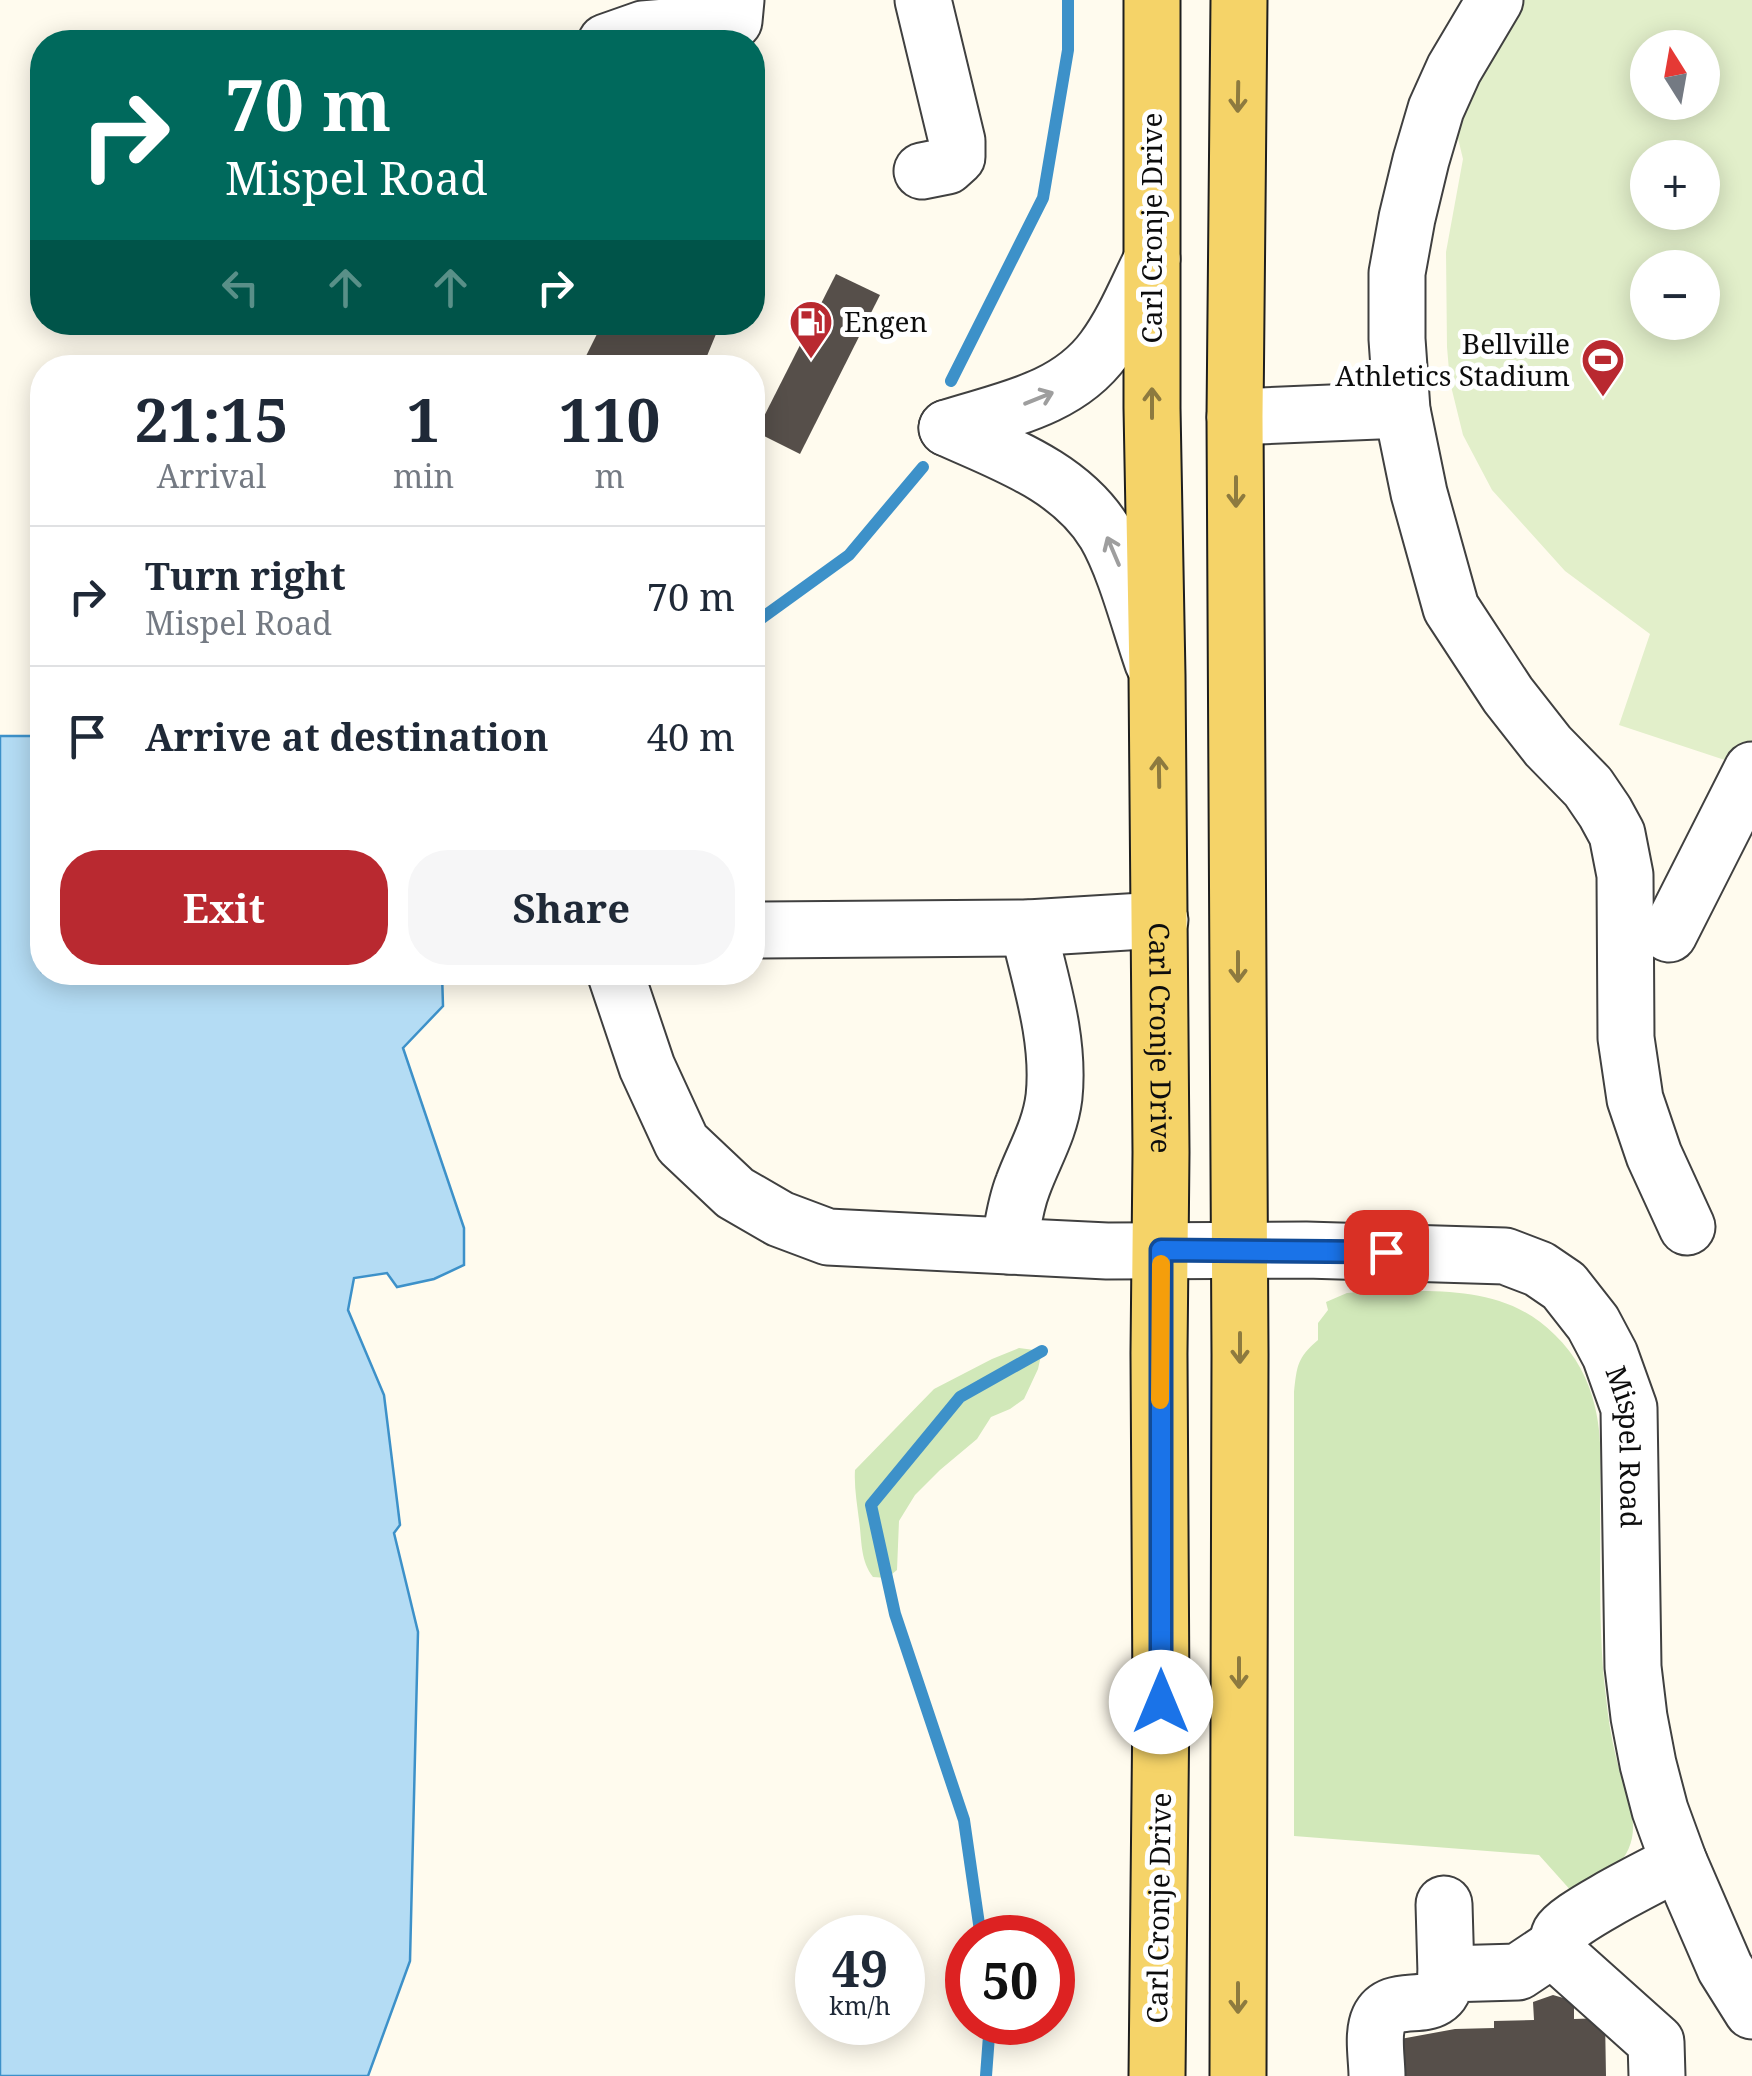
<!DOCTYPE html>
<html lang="en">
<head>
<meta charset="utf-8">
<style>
	body { margin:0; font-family:"Noto Serif",serif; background:#f6f6f7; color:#1f2937; height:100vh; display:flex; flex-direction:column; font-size:38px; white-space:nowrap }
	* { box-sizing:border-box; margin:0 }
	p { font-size:32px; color:#747a83 }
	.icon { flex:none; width:55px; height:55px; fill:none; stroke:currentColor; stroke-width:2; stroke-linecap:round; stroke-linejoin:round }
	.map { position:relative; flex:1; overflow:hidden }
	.side { position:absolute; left:30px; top:355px; width:735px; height:630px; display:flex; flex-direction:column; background:#fff; border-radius:40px; box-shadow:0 5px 25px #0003 }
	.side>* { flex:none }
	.banner { position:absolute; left:30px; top:30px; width:735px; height:305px; border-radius:40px; box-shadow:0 5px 25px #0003; background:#00695c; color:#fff; overflow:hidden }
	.needle { width:65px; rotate:349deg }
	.fabs { position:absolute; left:1630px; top:30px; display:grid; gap:20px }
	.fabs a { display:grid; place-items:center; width:90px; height:90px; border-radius:50%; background:#fff; box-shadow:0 5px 25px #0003; font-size:50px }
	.speed { position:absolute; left:795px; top:1915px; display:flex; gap:20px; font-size:50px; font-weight:700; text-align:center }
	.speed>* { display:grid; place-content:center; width:130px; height:130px; border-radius:50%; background:#fff; box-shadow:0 5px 25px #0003; line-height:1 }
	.speed small { font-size:25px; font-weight:400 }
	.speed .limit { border:15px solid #d22; background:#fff; color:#111 }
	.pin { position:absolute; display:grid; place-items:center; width:85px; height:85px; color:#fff; margin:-42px; border-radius:20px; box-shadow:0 5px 15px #0006 }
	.me { position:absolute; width:110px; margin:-55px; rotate:0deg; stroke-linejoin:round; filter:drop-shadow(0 0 8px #0008) }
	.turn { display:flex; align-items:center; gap:35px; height:210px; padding:0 30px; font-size:45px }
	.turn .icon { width:130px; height:130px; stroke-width:2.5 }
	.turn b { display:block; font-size:70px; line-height:85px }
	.lanes { display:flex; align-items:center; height:95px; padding:0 30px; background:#0003; justify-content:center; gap:50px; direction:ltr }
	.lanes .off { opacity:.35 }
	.eta { display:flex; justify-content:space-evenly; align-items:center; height:170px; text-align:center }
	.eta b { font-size:60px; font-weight:700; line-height:70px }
	.button { display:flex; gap:20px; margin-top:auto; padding:20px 30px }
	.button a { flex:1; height:115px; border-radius:40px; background:#b92930; color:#fff; font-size:40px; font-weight:700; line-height:115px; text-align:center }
	.button a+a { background:#f6f6f7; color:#1f2937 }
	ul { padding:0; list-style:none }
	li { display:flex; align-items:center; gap:30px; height:140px; padding:0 30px; border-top:2px solid #e0e1e3 }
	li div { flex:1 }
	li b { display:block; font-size:38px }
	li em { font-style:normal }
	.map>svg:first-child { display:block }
	.green { fill:#d1e8b9 }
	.pitch { fill:#e2efca; fill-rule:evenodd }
	.water { fill:#b4dcf4; stroke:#3d91c9; stroke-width:2.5 }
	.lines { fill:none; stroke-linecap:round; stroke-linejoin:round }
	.stream { stroke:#3d91c9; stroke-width:12 }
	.building { fill:#564f4a }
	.minor-casing { stroke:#404040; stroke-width:59 }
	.major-casing { stroke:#1e1e1e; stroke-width:59 }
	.minor { stroke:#fff; stroke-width:55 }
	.major { stroke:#f5d368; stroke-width:55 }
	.oneway { stroke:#8d7a3f }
	.oneway2 { stroke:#9e9e9e }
	.route-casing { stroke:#114b97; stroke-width:25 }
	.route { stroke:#1a73e8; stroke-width:18 }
	.slow { stroke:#f59e0b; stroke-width:18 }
	.labels { text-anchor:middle; stroke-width:10; stroke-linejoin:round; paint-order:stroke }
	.street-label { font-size:28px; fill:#0d0d0d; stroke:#fff }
	.poi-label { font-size:28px; fill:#0d0d0d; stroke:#fff; text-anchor:start }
</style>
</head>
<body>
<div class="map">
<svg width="1752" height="2076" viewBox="0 0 1752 2076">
	<rect width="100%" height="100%" fill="#fffbee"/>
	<!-- green -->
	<g class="green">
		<path d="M1369 1291C1436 1292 1503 1283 1555 1335 1576 1355 1589 1380 1595 1407 1603 1440 1600 1474 1600 1506 1601 1570 1598 1634 1606 1697 1608 1717 1611 1737 1616 1757 1622 1783 1637 1811 1632 1838 1625 1870 1598 1879 1573 1893L1539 1855 1294 1836V1392C1297 1366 1297 1358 1318 1340V1323L1328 1310 1326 1302 1347 1293Z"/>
		<path d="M1019 1348 1042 1351 1038 1369 1024 1399 1010 1409 991 1417 977 1439 940 1470 915 1495 899 1521 897 1570 887 1578 873 1577C860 1560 862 1540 859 1520 857 1503 854 1487 855 1470L934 1389 992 1359Z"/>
	</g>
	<!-- pitch -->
	<path class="pitch" d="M1522 0H1752V769L1619 725 1650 634 1565 571 1492 490 1463 435 1450 382 1447 347 1446 252 1463 159 1455 126 1482 61ZM1648 48H1702V102H1648ZM1648 158H1702V212H1648ZM1648 268H1702V322H1648Z"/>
	<!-- water -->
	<path class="water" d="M0 736H42V972L442 973 443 1006 403 1048 464 1228V1265L434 1279 397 1287 387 1273 354 1278 348 1310 384 1395 400 1525 394 1533 418 1632 410 1961 368 2076H0Z"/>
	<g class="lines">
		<!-- stream -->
		<g class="stream">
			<path d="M951 381 1043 198 1068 50V0"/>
			<path d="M752 625 849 555 923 467"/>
			<path d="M981 1938 964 1820 895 1614 871 1505 960 1397 1042 1351"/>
			<path d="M986 2076 990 2022"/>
		</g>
	</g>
	<!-- building -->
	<g class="building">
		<path d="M836 274 880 295 800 454 756 432Z"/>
		<path d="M603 322H721L702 368H580Z"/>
		<path d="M1553 1995 1574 2001V2019L1605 2018 1606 2076H1396L1395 2040 1455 2029 1494 2028V2021L1534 2020 1533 2002Z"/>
	</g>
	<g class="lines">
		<defs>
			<g id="minor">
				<path d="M1495 0 1454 69 1436 109 1421 160 1407 218 1397 273V339L1402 410 1419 493 1451 608 1508 695 1548 746 1588 787 1605 812 1617 834 1625 875 1626 1038 1635 1099 1654 1155 1687 1227"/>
				<path d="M606 42 643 29 734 21 736 0"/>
				<path d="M922 171 947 166 957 157V141L923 0"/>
				<path d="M1235 417 1402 410"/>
				<path d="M947 428C1004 454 1070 476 1105 533 1126 569 1139 623 1153 663"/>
				<path d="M947 428C1003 410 1067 400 1104 349 1124 322 1137 289 1152 259"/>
				<path d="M752 930 1028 928 1160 920"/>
				<path d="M1669 934 1752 770"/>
				<path id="s1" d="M615 972 647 1067 682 1143 735 1193 780 1219 828 1237 1107 1251 1306 1250 1505 1256 1539 1269 1564 1286 1593 1323 1610 1355 1629 1408 1633 1667 1639 1717 1648 1764 1660 1810 1679 1862 1725 1968 1752 2011"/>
				<path d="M1009 1246C1013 1225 1015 1205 1023 1185 1034 1155 1050 1130 1054 1097 1060 1040 1041 983 1028 928"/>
				<path d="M1444 1904 1446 1974"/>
				<path d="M1377 2076C1377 2059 1372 2034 1379 2019 1394 1987 1444 2022 1446 1974L1518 1972 1557 1946"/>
				<path d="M1657 2076 1656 2042 1561 1957C1558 1949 1556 1941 1560 1933 1569 1917 1658 1873 1679 1862"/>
			</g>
			<g id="major">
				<path id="s2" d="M1152 0V408L1157 675 1161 1152 1159 1354 1161 1701 1157 2076"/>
				<path d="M1238 2076 1240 1354 1235 417 1239 0"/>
			</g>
		</defs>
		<!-- minor casing -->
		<use href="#minor" class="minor-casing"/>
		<!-- major casing -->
		<use href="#major" class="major-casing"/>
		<!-- minor -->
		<use href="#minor" class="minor"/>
		<!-- major -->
		<use href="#major" class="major"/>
	</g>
	<!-- one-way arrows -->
	<defs><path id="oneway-shaft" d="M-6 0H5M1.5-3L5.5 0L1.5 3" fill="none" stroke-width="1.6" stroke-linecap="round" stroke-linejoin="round" transform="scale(2.5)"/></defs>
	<g class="oneway">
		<use href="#oneway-shaft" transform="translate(1238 97) rotate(91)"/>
		<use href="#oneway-shaft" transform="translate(1152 403) rotate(-90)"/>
		<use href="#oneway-shaft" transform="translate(1236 492) rotate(90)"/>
		<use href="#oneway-shaft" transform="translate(1159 772) rotate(-91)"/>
		<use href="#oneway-shaft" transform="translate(1238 967) rotate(90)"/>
		<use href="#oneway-shaft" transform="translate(1240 1348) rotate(90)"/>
		<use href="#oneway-shaft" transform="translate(1239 1673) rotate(90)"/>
		<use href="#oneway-shaft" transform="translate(1238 1998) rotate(90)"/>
	</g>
	<g class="oneway2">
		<use href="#oneway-shaft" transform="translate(1039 398) rotate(-22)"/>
		<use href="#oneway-shaft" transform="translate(1113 551) rotate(-113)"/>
	</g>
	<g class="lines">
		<defs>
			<path id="route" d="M1161 1702V1250L1386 1252"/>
		</defs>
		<!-- route casing -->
		<use href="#route" class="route-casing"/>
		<!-- route -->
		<use href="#route" class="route"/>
		<!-- slow -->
		<path class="slow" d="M1160 1400 1161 1264"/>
	</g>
	<!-- icons -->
	<defs>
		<symbol id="fuel-pin" viewBox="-11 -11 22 30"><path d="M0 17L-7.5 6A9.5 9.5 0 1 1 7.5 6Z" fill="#b92930" stroke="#fff"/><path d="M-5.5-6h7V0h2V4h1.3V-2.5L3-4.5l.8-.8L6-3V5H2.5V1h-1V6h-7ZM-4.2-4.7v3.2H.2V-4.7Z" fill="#fff"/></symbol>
		<symbol id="stadium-pin" viewBox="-11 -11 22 30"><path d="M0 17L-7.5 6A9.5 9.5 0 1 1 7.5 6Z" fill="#b92930" stroke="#fff"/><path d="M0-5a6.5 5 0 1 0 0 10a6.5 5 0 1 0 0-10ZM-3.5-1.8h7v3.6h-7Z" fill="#fff"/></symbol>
	</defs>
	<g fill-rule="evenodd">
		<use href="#fuel-pin" x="786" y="297" width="50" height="68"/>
		<use href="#stadium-pin" x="1578" y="335" width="50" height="68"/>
	</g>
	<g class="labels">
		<!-- street labels -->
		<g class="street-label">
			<text transform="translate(1152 228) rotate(-90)" y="10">Carl Cronje Drive</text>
			<text dy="10" stroke="none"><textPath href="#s2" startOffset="1038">Carl Cronje Drive</textPath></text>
			<text dy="10" stroke="none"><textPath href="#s1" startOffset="1282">Mispel Road</textPath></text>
			<text transform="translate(1159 1908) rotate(-89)" y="10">Carl Cronje Drive</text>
		</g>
		<!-- poi labels -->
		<g class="poi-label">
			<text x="844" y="332">Engen</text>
			<text x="1570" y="354" text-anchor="end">Bellville<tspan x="1570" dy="32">Athletics Stadium</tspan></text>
		</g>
	</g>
</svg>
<div class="fabs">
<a><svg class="needle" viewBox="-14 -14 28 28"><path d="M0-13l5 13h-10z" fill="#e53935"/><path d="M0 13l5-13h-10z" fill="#747a83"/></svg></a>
<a>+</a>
<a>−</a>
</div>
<div class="speed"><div>49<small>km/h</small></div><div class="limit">50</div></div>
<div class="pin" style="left:1386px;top:1252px;background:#d93025"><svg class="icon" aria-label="arrive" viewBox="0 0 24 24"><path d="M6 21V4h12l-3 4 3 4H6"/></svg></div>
<svg class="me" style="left:1161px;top:1702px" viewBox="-20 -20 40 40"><circle r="19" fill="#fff"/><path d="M0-13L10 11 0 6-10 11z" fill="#1a73e8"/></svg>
<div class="banner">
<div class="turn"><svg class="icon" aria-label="right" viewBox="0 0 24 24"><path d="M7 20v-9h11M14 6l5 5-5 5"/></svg><div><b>70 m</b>Mispel Road</div></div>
<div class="lanes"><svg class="icon off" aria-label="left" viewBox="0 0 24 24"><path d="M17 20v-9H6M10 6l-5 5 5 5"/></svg><svg class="icon off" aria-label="ahead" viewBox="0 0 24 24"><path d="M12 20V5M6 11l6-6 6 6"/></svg><svg class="icon off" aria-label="ahead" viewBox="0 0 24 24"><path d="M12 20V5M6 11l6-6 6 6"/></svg><svg class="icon" aria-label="right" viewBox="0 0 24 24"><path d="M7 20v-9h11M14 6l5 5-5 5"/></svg></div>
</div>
<section class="side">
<div class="eta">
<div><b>21:15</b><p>Arrival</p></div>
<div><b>1</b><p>min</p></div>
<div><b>110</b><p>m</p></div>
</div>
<ul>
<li><svg class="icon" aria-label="right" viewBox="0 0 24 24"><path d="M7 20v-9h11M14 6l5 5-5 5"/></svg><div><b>Turn right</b><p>Mispel Road</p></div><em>70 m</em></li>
<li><svg class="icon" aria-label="arrive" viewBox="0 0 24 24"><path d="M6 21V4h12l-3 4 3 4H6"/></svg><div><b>Arrive at destination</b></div><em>40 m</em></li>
</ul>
<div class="button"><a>Exit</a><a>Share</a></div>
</section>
</div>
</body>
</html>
